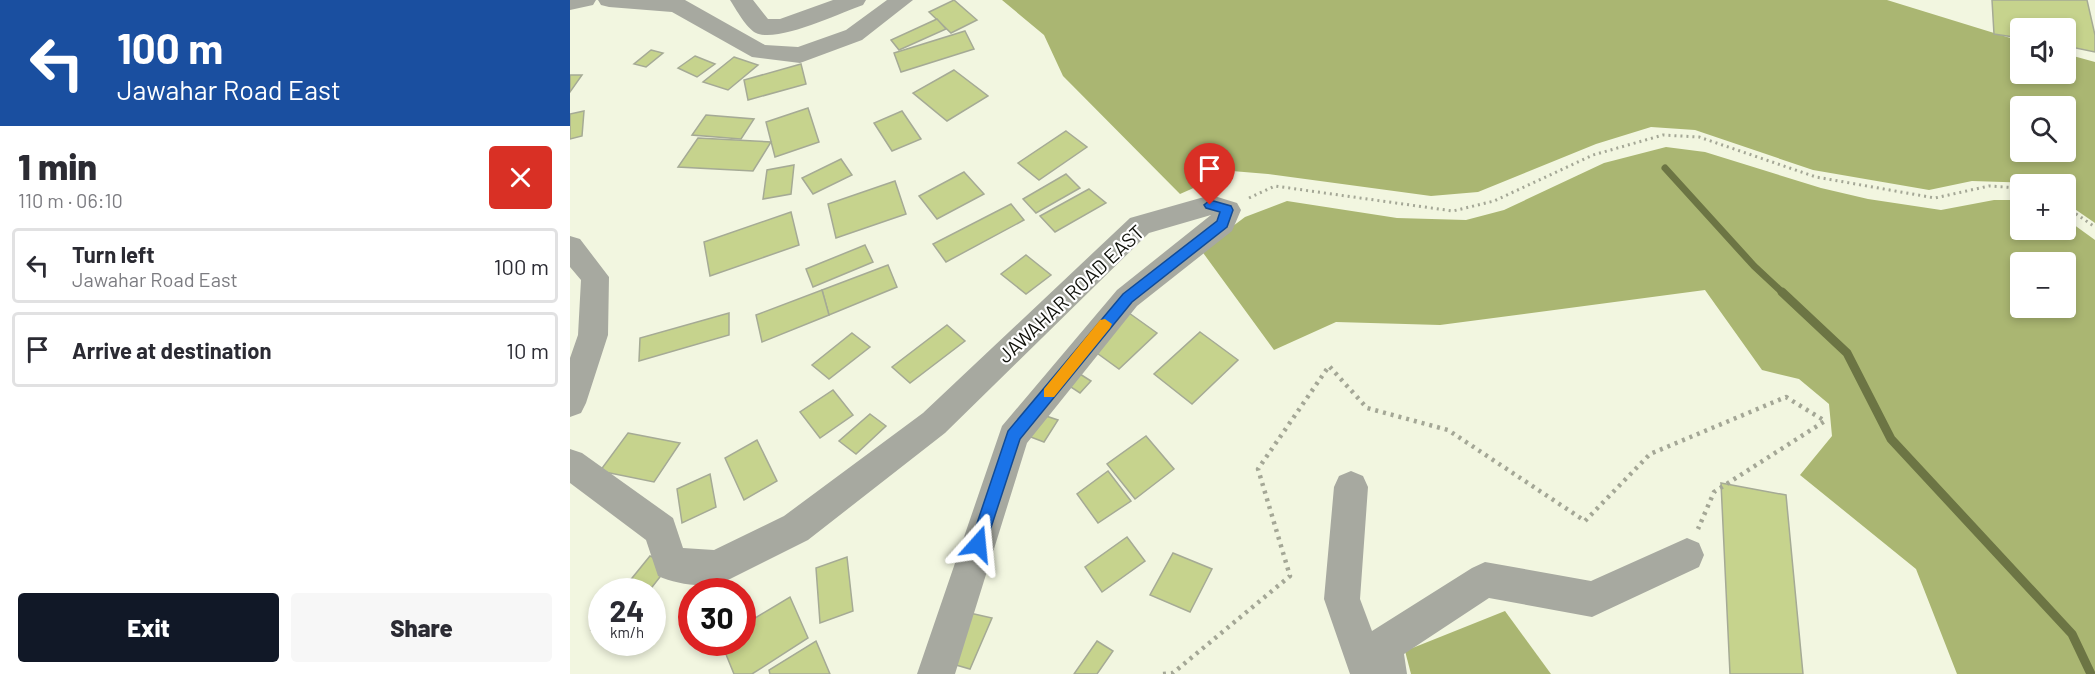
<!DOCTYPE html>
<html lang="en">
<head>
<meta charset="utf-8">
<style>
	body { margin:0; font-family:Barlow,sans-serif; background:#f7f7f7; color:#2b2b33; height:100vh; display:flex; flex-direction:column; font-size:22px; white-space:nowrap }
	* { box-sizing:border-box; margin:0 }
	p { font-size:20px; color:#7c7c81 }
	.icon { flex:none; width:33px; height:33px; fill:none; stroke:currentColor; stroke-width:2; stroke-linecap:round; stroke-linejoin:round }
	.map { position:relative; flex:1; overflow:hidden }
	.panel { display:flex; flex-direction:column; background:#fff; width:570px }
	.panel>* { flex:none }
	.banner { background:#1a4fa0; color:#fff; overflow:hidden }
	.tools { position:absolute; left:1440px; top:18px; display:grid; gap:12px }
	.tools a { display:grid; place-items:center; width:66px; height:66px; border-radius:6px; background:#fff; box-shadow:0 3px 9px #0003; font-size:30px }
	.speed { position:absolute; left:18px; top:578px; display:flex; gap:12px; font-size:30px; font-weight:700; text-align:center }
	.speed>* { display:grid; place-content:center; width:78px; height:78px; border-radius:50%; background:#fff; box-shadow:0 3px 9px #0003; line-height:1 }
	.speed small { font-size:15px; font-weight:400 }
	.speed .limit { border:9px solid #d22; background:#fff; color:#111 }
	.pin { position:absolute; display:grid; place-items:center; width:51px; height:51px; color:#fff; margin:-62px -26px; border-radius:50% 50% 50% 0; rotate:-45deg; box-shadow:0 0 6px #0007 }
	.pin .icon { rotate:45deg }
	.me { position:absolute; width:66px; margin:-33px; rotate:18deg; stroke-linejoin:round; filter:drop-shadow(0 0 4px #0008) }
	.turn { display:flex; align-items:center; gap:21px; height:126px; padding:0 18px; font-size:27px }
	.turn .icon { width:78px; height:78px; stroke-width:2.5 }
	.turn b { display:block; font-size:42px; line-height:51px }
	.round { display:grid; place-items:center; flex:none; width:63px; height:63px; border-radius:6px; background:#f7f7f7 }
	.headline { display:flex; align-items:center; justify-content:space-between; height:102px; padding:0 18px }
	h1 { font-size:36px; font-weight:800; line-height:45px }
	.cta { display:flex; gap:12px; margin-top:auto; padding:12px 18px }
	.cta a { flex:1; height:69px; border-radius:6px; background:#111827; color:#fff; font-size:24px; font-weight:800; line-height:69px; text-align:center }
	.cta a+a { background:#f7f7f7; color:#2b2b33 }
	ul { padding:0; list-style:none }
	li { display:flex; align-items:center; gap:18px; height:75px; margin:0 12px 9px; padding:0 6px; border:3px solid #e1e1e2; border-radius:6px }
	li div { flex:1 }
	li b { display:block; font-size:22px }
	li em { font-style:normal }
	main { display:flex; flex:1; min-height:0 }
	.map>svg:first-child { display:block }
	.forest { fill:#aab672; fill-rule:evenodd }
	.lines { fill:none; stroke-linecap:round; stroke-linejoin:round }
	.stream-far1 { stroke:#6c7544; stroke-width:7 }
	.stream { stroke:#6c7544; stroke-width:9 }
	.building { fill:#c6d38d; stroke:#a5aa95; stroke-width:1.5 }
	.path-far1 { stroke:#a4a796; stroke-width:3; stroke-dasharray:2 4; stroke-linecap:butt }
	.path { stroke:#a4a796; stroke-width:4.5; stroke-dasharray:3 5; stroke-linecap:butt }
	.minor { fill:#a7a9a0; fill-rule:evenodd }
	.route { fill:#1a73e8; stroke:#114b97; stroke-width:1.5 }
	.slow { fill:#f59e0b }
	.labels { text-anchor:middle; stroke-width:4.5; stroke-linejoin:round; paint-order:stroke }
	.street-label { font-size:20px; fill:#0e0f08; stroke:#fff }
</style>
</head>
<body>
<main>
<section class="panel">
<div class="banner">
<div class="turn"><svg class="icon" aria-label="left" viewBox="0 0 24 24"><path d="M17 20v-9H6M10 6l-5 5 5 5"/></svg><div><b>100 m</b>Jawahar Road East</div></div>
</div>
<div class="headline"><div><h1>1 min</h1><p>110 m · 06:10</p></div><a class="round" style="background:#d93025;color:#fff"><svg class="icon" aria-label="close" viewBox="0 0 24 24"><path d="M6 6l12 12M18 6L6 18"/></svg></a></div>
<ul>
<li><svg class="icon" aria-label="left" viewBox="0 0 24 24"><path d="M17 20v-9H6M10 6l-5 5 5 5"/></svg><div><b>Turn left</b><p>Jawahar Road East</p></div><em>100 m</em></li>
<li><svg class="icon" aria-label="arrive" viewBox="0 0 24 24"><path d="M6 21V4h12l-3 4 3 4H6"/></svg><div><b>Arrive at destination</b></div><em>10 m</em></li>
</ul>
<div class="cta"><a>Exit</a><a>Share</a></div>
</section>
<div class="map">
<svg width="1525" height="674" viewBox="0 0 1525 674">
	<rect width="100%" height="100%" fill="#f2f6e0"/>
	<!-- forest -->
	<g class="forest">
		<path d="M432 0H1317L1450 41V74H1496V54L1525 62V223L1496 203V184L1402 181 1359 190 1243 170 1125 130 1081 127 1026 144 908 192 861 196 698 174 662 171 610 194 493 76 474 35ZM1450 106H1496V152H1450Z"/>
		<path d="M1096 147 1135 152 1251 188 1298 199 1371 210 1424 200H1450V230H1496V219L1525 240V674H1387L1346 569 1230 475 1262 436 1259 404 1229 379 1192 370 1135 290 870 325 766 322 704 350 631 250 675 217 717 201 827 218 896 220 934 210 1034 163ZM1450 262H1496V308H1450Z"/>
		<path d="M935 611 981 674H841L835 651Z"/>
	</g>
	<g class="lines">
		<!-- stream-far1 -->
		<path class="stream-far1" d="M1095 168 1184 266 1214 294"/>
		<!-- stream -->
		<path class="stream" d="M1212 292 1277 353 1321 439 1502 634 1521 674"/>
	</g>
	<!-- building -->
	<g class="building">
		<path d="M384 0 407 20 381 33 359 12Z"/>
		<path d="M1422 0H1517L1525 35V52L1496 46V28H1450V38L1424 34Z"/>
		<path d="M367 19 376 29 329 50 321 40Z"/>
		<path d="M395 31 404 49 331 72 324 53Z"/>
		<path d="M81 50 93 53 76 67 64 64Z"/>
		<path d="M125 56 145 64 127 77 108 68Z"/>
		<path d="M164 57 188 65 158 90 133 82Z"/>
		<path d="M231 64 236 84 178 100 174 80Z"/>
		<path d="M384 70 418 96 377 121 343 93Z"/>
		<path d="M0 75H12L0 92Z"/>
		<path d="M238 108 249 142 205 157 196 122Z"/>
		<path d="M14 111 12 136 0 139V114Z"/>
		<path d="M332 111 351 139 322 151 304 123Z"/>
		<path d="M136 115 184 119 171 139 122 135Z"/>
		<path d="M496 131 517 147 469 180 448 163Z"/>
		<path d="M128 138 201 142 183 171 108 167Z"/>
		<path d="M271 159 282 175 243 194 232 178Z"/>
		<path d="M224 165 221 194 193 199 197 170Z"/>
		<path d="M394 172 414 194 367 219 349 196Z"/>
		<path d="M496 174 510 188 466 213 453 199Z"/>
		<path d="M325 181 336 214 266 238 258 204Z"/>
		<path d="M519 189 536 203 485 232 470 216Z"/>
		<path d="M441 204 454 220 376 262 363 244Z"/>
		<path d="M221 212 229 245 140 276 134 242Z"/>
		<path d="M295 245 303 262 243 287 236 269Z"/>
		<path d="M456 255 481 275 456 294 431 274Z"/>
		<path d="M318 265 327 287 259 315 252 290Z"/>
		<path d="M252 290 259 315 192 342 186 315Z"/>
		<path d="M159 313V335L69 361 70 338Z"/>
		<path d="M559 313 587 333 549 369 520 348Z"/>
		<path d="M377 325 395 341 340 383 322 367Z"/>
		<path d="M630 332 668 360 622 404 584 374Z"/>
		<path d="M282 333 300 347 259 379 242 365Z"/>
		<path d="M502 369 521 381 510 393 490 380Z"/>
		<path d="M263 390 283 415 250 438 230 412Z"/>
		<path d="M464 412 488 420 474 442 450 433Z"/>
		<path d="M300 414 316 426 286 454 269 441Z"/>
		<path d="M58 433 110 443 84 482 30 471Z"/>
		<path d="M576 436 604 469 565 499 537 464Z"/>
		<path d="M187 440 207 481 174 500 155 458Z"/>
		<path d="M538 471 561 501 528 523 507 494Z"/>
		<path d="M140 474 146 507 112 523 107 489Z"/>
		<path d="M1151 483 1216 495 1233 674H1160Z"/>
		<path d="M557 537 575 561 532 592 515 567Z"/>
		<path d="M603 553 642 569 620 612 580 595Z"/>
		<path d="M80 556 100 564 79 591 54 588Z"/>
		<path d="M277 557 283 611 250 623 246 568Z"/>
		<path d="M220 597 238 638 182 674H164L151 642H172V626Z"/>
		<path d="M391 611 422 618 400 669 372 661Z"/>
		<path d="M32 615V633L21 630Z"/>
		<path d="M246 641 260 674H200L199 670Z"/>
		<path d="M527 641 543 651 527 674H504Z"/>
	</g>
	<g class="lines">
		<!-- path-far1 -->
		<g class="path-far1">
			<path d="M679 198 705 186 883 211 924 201 1023 155 1093 135 1129 137 1246 177 1365 198 1419 186 1450 188"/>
			<path d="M1496 207 1525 227"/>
		</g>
		<!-- path -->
		<path class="path" d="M593 674 603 673 720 576 688 469 759 366 797 408 878 430 1015 521 1080 454 1216 397 1255 421 1144 492 1128 529"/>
		<!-- minor -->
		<g class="minor">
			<path d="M0 0H26L23 5 0 10Z"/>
			<path d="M28 0H115L195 45 228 47 276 30 317 0H343L292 40 230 63 182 57 102 12 39 7 31 5Z"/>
			<path d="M160 0H183L198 19H210L263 0H296L293 5C270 13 208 43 186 33 176 28 166 9 160 0Z"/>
			<path d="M641 195 667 203 671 210 662 231 567 306 457 443 385 674H347L432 426 547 290 641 215 579 233 375 433 238 540 158 580C138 589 108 585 88 576L76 540 0 483V449L12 453 103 518 113 548 144 550 214 516 353 413 560 218Z"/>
			<path d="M0 236 10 239 39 277 38 335 16 403 11 413 0 417V358L8 335 11 280 0 267Z"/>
			<path d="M781 471 793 476 798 487 790 599 802 631 902 568 915 562 1021 581 1117 538 1129 543 1134 555 1129 567 1022 617 919 598 834 654 837 674H780L754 599 764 487 769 476Z"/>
		</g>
	</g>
	<!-- route -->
	<path class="route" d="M640 200 661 206 663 210 657 227 562 302 450 439 414 549 408 552 402 549 400 544 438 431 553 294 647 221 650 212 636 208 634 205Z"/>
	<!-- slow -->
	<path class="slow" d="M535 319 542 324 540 328 484 397H474V389L530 320Z"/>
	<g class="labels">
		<!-- street labels -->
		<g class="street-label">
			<text transform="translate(501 294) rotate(-43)" y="7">JAWAHAR ROAD EAST</text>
		</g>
	</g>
</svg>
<div class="tools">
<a><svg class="icon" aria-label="sound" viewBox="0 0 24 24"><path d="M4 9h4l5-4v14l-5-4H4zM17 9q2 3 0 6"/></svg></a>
<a><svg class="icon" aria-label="search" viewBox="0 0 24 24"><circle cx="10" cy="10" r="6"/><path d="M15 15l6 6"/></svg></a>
<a>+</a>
<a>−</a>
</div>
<div class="speed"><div>24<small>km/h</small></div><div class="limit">30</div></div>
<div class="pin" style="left:640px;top:205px;background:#d93025"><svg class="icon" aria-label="arrive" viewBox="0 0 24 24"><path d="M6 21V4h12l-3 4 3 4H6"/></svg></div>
<svg class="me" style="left:408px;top:544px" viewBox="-20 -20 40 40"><path d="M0-17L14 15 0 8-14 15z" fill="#1a73e8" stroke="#fff" stroke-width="4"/></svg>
</div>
</main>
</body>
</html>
